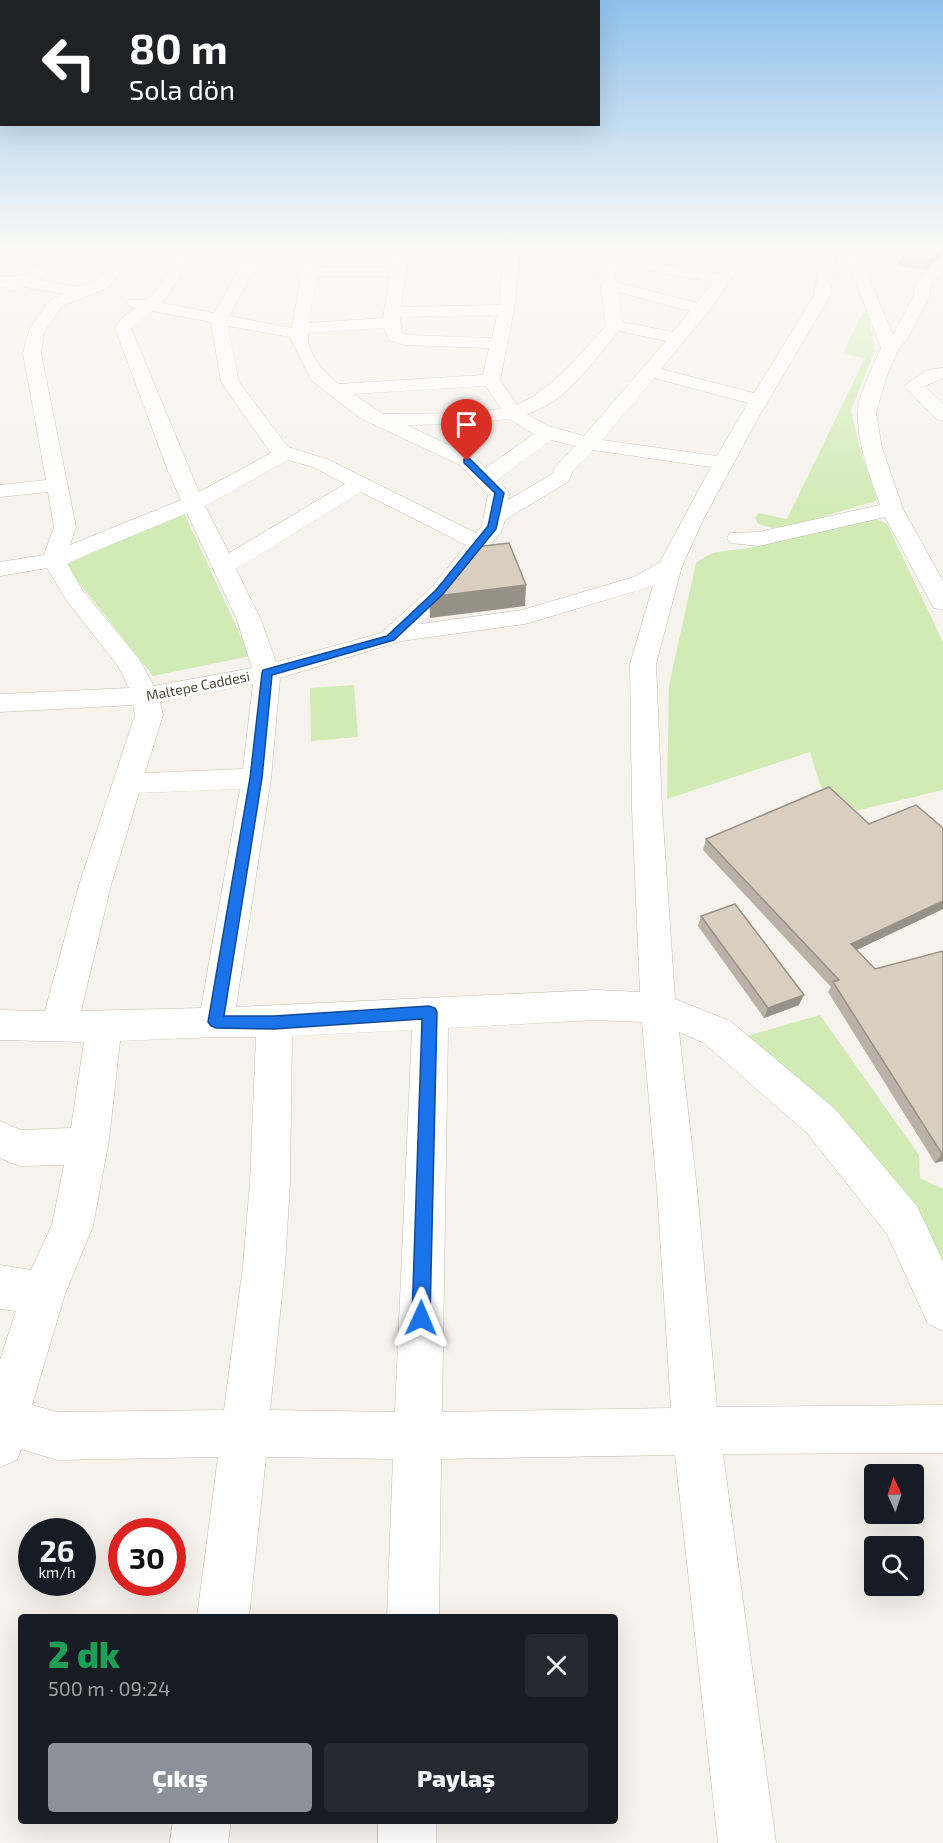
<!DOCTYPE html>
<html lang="tr">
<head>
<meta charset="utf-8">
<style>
	body { margin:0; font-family:"Exo 2",sans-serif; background:#242831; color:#f1f3f6; height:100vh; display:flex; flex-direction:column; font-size:22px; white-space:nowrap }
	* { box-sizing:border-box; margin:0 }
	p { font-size:20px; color:#9ea1a6 }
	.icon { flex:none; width:33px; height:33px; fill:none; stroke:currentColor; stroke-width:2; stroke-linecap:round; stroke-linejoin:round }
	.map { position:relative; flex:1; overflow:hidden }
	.side { position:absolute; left:18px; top:1614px; width:600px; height:210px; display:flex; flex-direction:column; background:#171b24; border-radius:6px; box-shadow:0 6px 24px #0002 }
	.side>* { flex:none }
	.guide { position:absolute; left:0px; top:0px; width:600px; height:126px; box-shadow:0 6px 24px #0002; background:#202124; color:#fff; overflow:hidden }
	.needle { width:39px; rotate:357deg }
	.controls { position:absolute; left:864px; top:1464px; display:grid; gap:12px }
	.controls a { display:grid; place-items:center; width:60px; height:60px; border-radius:6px; background:#171b24; box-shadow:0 6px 24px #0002; font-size:30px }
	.speed { position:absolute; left:18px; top:1518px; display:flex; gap:12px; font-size:30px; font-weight:700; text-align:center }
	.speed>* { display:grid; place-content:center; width:78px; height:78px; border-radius:50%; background:#171b24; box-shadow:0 6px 24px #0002; line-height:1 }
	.speed small { font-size:15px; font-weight:400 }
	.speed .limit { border:9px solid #d22; background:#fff; color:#111 }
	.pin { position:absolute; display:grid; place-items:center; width:51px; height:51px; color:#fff; margin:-62px -26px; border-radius:50% 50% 50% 0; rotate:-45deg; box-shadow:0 0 6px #0007 }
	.pin .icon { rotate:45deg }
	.me { position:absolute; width:66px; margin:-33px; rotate:1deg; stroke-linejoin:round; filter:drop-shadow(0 0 4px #0008) }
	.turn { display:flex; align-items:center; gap:21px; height:126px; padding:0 30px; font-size:27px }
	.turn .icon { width:78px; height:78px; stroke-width:2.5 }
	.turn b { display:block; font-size:42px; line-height:51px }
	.round { display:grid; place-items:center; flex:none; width:63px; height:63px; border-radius:6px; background:#242831 }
	.head { display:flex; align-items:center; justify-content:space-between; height:102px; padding:0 30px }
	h1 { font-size:36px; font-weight:800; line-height:45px; color:#1e9e55 }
	.primary-button { display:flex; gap:12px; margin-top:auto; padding:12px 30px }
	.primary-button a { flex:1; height:69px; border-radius:6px; background:#8c9099; color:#fff; font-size:24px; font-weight:800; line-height:69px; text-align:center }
	.primary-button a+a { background:#242831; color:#f1f3f6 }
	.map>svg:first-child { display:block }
	.green { fill:#d2eab5 }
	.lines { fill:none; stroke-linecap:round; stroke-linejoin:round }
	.minor-casing { stroke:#c2bbae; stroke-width:1 }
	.minor { fill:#fff; fill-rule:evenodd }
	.wall { fill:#bab2a6 }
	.shaded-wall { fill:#979187 }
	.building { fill:#d8cfc1; stroke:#979187; stroke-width:1.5 }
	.route { fill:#1a73e8; stroke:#114b97; stroke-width:1.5 }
	.labels { text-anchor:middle; stroke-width:4.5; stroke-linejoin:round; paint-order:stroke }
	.far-street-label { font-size:14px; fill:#4b4439; stroke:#fff }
</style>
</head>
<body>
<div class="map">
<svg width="943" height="1843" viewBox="0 0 943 1843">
	<rect width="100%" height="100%" fill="#f6f3ec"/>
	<!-- green -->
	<g class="green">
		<path d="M862 313H868L875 351 851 410 859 445 877 498 875 501 779 530 758 524 755 518 759 513 787 519 865 358 843 354Z"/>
		<path d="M183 511 250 656 153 676 65 565Z"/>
		<path d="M874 518 887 524 943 642V790L855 811 821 787 810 752 667 799 669 685 696 563C715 548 726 552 748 548 790 539 831 522 874 518Z"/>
		<path d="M354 685 358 737 311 741 310 688Z"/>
		<path d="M820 1015 919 1155 920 1178 943 1189V1269L740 1038Z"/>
	</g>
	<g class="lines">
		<defs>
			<g id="minor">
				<path d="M53 251H68L39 280C93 290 88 291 124 251H139L107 288 62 306 44 332 41 353 76 527 70 545 181 500 168 471 115 328 121 319 135 308 129 306 127 303 129 300H146L154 294 183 251H197L162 303 214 313 250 251H264L229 316 292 328 302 271 319 251H333L321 267H391L393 259 400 255 520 251 514 310 500 380 517 405C554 388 579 355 606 326L596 251H610L611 255 719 274 737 251H751L708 312 661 369 754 393 814 296 822 251H836L830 296 758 418 705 516 682 566 656 664 662 808 675 999 730 1021 835 1109 917 1206 943 1261V1331L928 1324 887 1234 807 1133 704 1043 679 1032 697 1189 717 1407 943 1405V1453L723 1454 776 1843H718L675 1455 441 1459 439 1617H387L393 1459 266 1457 249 1617H197L218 1457 57 1460 21 1449 17 1460 0 1467V1360L16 1311 0 1309V1265L31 1270 52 1225 64 1165 19 1166 0 1158V1121L21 1130 71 1128 84 1042 0 1040V1010L45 1011 79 885 135 715 133 705 0 712V694L129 688 118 666 67 601 47 568 0 576V562L44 555 54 527 48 492 0 497V485L46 480 23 353 30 328 50 300 65 294 24 287 13 291 8 289 6 287H0V277C31 277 32 271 53 251ZM504 262 499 305 401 307 407 263ZM613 264 713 282 697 303 616 282ZM316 276H390L383 318 309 323ZM618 292 690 311 673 332 622 322ZM152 311 211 322 221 382 271 453 199 492 131 328ZM497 315 492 338 407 335 402 333 400 317ZM228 326 290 337 311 380 360 418 460 465 488 494 482 526 476 533 327 459 288 447 239 382ZM384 328 389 340 405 345 489 348 483 375 339 384C325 374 305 352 308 333ZM619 331 666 341 584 436 548 426 527 414C566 403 594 360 619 331ZM654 378 748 403 717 456 602 440ZM486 386 501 409 464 413 383 414 353 394ZM509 419 534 434 486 468 474 457 407 425 464 424ZM551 440 575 446 555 467 552 474 508 500 510 493 497 480ZM593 450 711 467 660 562 634 577 522 610 420 624 448 597 501 532 505 520 569 481 572 472ZM288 460 313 467 345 484 229 553 205 506ZM361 492 466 545 432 587 381 633 276 662 261 620 236 569ZM187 513 237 620 252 668 154 686 139 659 83 591 67 563ZM653 586 630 664 632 808 640 992 596 990 236 1007 271 778 280 678 401 641 525 624ZM253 684 243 769 145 773 163 715 160 702ZM240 789 201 1008 81 1011 111 885 139 793ZM596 1020 642 1022 657 1189 671 1408 442 1412 448 1028ZM412 1030 395 1412 270 1410 285 1266 290 1182 292 1036ZM216 1037H256L250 1182 243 1266 224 1410 57 1412 32 1405 65 1294 93 1226 109 1140 120 1041Z"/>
				<path d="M853 251H867L864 266 893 335 913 297 916 283 938 260 943 259V272L931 284 929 297 908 338 898 350 886 378 876 413 882 448 903 509 943 581V610L934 608 931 603 885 517 759 546 730 543 727 538 730 533 759 532 880 505C871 477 857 445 858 414 858 394 873 366 881 348L850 266Z"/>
				<path d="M943 368V378L925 386 943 404V421L936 419 904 386 927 370Z"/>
				<path d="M173 1821H231L228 1843H170Z"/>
				<rect x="378" y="1821" width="58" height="22"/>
			</g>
		</defs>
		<!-- minor casing -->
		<use href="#minor" class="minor-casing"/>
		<!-- minor -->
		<use href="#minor" class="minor"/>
	</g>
	<!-- wall -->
	<g class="wall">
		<path d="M902 255 939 257 926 270 898 266Z"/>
		<path d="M869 824 943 828V909L856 950 875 969 943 951V1161L935 1163 828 992 831 987 703 850 706 839Z"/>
		<path d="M701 916 799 1005 764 1018 698 926Z"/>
	</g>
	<!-- shaded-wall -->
	<g class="shaded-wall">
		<path d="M938 251H942L939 257 926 270 929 258Z"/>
		<path d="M526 585 525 606 430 618 429 597Z"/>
		<path d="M943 901V909L846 955 851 944Z"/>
		<path d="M804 995 799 1005 764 1018 768 1008Z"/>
		<path d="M942 1154H943V1161L935 1163Z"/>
	</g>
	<!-- building -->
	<g class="building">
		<path d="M903 251H938L929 258 902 255Z"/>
		<path d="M509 543 526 585 429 597 449 578 475 547Z"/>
		<path d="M829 787 869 824 916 805 943 828V901L851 944 875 969 943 951V1154H942L833 982 839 980 706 839Z"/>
		<path d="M735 904 804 995 768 1008 701 916Z"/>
	</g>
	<!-- sky -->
	<linearGradient id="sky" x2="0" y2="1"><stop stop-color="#8fc1ec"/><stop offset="0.49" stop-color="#fbfaf6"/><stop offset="1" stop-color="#fbfaf6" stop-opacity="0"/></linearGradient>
	<rect width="943" height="509" fill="url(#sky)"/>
	<!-- route -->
	<path class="route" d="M464 459H470L504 493 496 529 443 594 394 640 272 675 262 778 224 1016H274L429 1006 435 1008 437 1012 430 1318 428 1325 421 1328 415 1325 412 1318 422 1019 274 1029 216 1028 211 1026 208 1022 250 778 262 673 263 670 387 636 436 590 488 526 495 493 464 463Z"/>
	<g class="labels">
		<!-- far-street labels -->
		<g class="far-street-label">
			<text transform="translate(198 686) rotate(-11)" y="5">Maltepe Caddesi</text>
		</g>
	</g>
</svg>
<div class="controls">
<a><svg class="needle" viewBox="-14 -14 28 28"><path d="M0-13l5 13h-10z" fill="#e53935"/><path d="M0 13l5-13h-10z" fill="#9ea1a6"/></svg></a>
<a><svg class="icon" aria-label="search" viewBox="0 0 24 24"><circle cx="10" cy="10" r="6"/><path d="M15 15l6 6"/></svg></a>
</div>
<div class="speed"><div>26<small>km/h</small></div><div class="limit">30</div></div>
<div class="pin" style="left:467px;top:461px;background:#d93025"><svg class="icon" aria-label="arrive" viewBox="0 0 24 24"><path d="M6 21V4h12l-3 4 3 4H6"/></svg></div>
<svg class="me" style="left:421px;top:1318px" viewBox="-20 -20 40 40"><path d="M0-17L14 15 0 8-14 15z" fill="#1a73e8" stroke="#fff" stroke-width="4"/></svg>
<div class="guide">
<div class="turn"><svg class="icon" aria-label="left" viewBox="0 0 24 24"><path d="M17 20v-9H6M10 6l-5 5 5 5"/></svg><div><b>80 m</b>Sola dön</div></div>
</div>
<section class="side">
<div class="head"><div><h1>2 dk</h1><p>500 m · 09:24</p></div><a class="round"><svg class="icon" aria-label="close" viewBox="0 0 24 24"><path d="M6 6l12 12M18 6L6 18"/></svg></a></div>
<div class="primary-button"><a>Çıkış</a><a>Paylaş</a></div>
</section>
</div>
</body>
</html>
